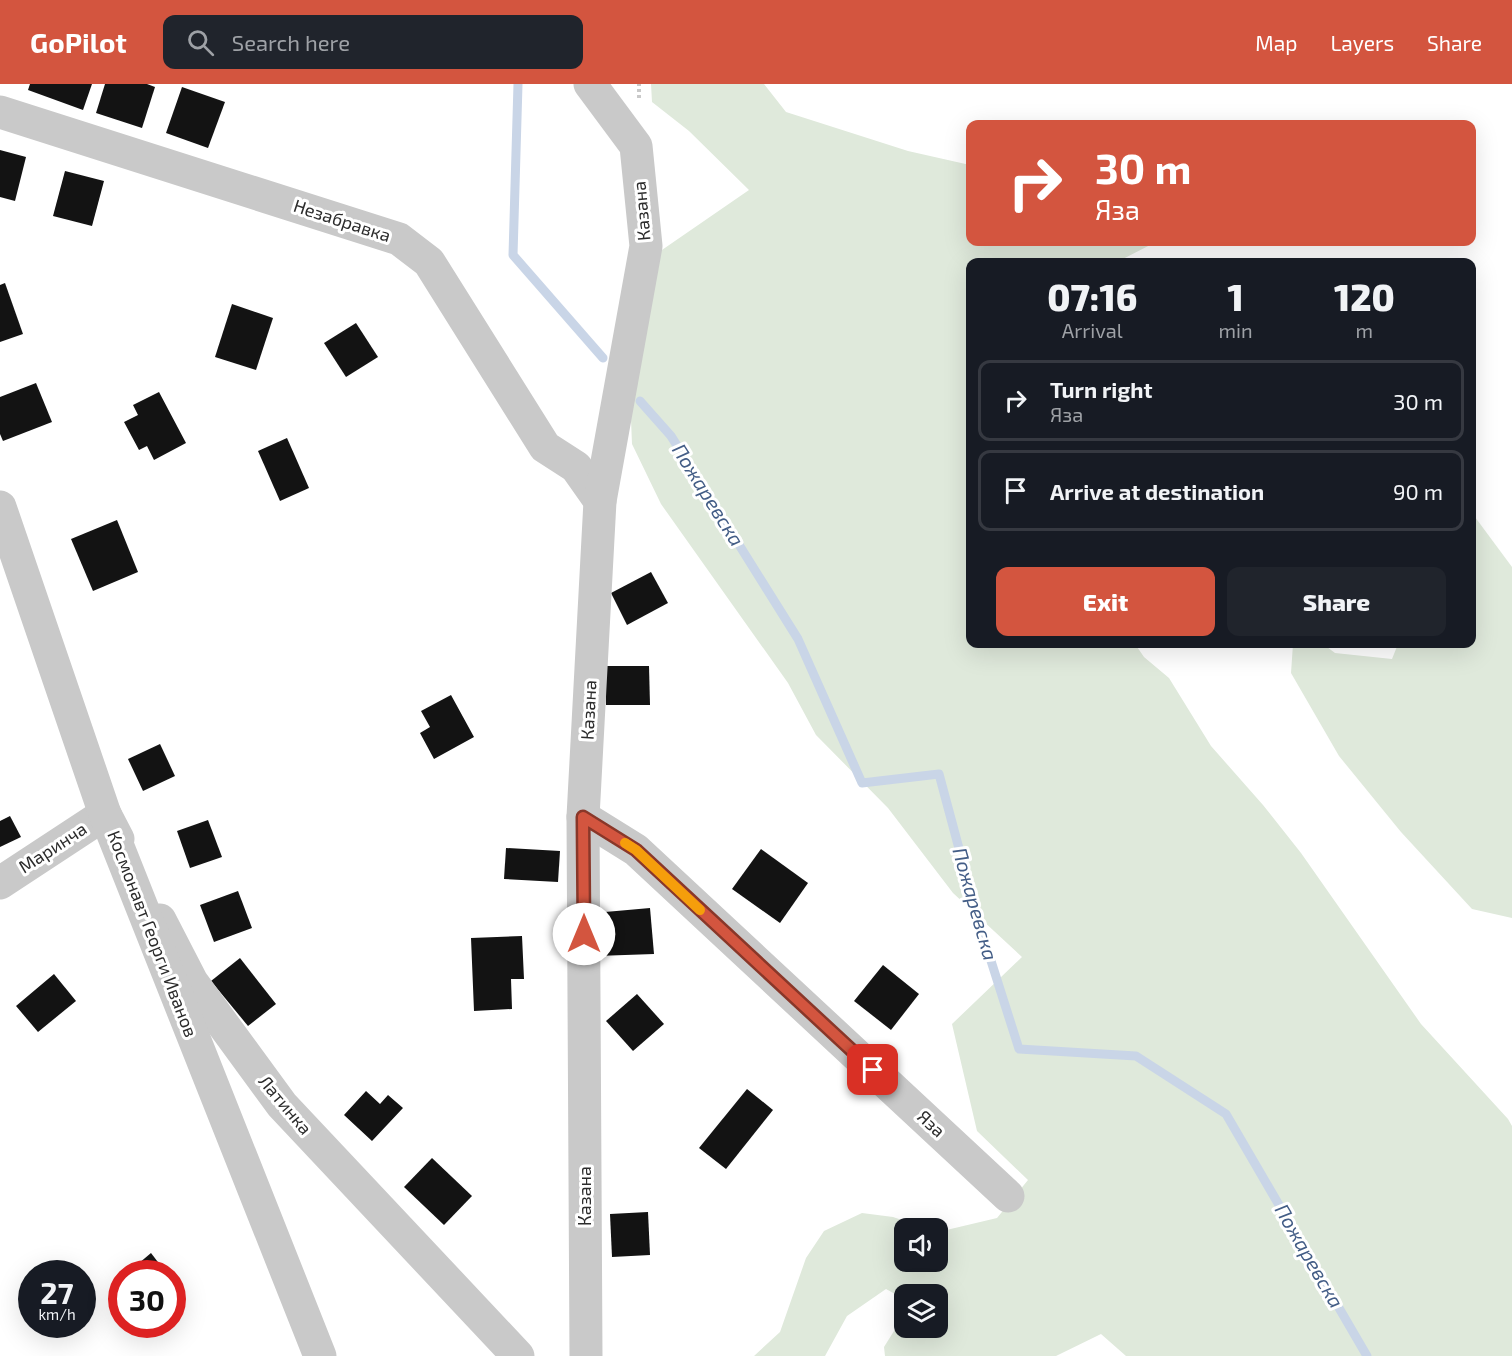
<!DOCTYPE html>
<html lang="en">
<head>
<meta charset="utf-8">
<style>
	body { margin:0; font-family:"Exo 2",sans-serif; background:#20242c; color:#f1f3f6; height:100vh; display:flex; flex-direction:column; font-size:22px; white-space:nowrap }
	* { box-sizing:border-box; margin:0 }
	p { font-size:20px; color:#9ea1a6 }
	.icon { flex:none; width:33px; height:33px; fill:none; stroke:currentColor; stroke-width:2; stroke-linecap:round; stroke-linejoin:round }
	.map { position:relative; flex:1; overflow:hidden }
	.details { position:absolute; left:966px; top:174px; width:510px; height:390px; display:flex; flex-direction:column; background:#171b24; border-radius:12px; box-shadow:0 6px 24px #0002 }
	.details>* { flex:none }
	.banner { position:absolute; left:966px; top:36px; width:510px; height:126px; border-radius:12px; box-shadow:0 6px 24px #0002; background:#d3553f; color:#fff; overflow:hidden }
	.tools { position:absolute; left:894px; top:1134px; display:grid; gap:12px }
	.tools a { display:grid; place-items:center; width:54px; height:54px; border-radius:12px; background:#171b24; box-shadow:0 6px 24px #0002; font-size:30px }
	.speed { position:absolute; left:18px; top:1176px; display:flex; gap:12px; font-size:30px; font-weight:700; text-align:center }
	.speed>* { display:grid; place-content:center; width:78px; height:78px; border-radius:50%; background:#171b24; box-shadow:0 6px 24px #0002; line-height:1 }
	.speed small { font-size:15px; font-weight:400 }
	.speed .limit { border:9px solid #d22; background:#fff; color:#111 }
	.pin { position:absolute; display:grid; place-items:center; width:51px; height:51px; color:#fff; margin:-26px; border-radius:12px; box-shadow:0 3px 9px #0006 }
	.me { position:absolute; width:66px; margin:-33px; rotate:0deg; stroke-linejoin:round; filter:drop-shadow(0 0 4px #0008) }
	.turn { display:flex; align-items:center; gap:21px; height:126px; padding:0 30px; font-size:27px }
	.turn .icon { width:78px; height:78px; stroke-width:2.5 }
	.turn b { display:block; font-size:42px; line-height:51px }
	.eta { display:flex; justify-content:space-evenly; align-items:center; height:102px; text-align:center }
	.eta b { font-size:36px; font-weight:800; line-height:42px }
	.cta { display:flex; gap:12px; margin-top:auto; padding:12px 30px }
	.cta a { flex:1; height:69px; border-radius:12px; background:#d3553f; color:#fff; font-size:24px; font-weight:800; line-height:69px; text-align:center }
	.cta a+a { background:#20242c; color:#f1f3f6 }
	ul { padding:0; list-style:none }
	li { display:flex; align-items:center; gap:18px; height:81px; margin:0 12px 9px; padding:0 18px; border:3px solid #363941; border-radius:12px }
	li div { flex:1 }
	li b { display:block; font-size:22px }
	li em { font-style:normal }
	header { display:flex; align-items:center; gap:36px; box-sizing:border-box; height:84px; padding:0 30px; background:#d3553f; color:#fff }
	header strong { font-size:28px }
	nav { display:flex; gap:33px; margin-inline-start:auto; font-size:21px }
	.search { width:420px; height:54px; background:#20242c; display:flex; align-items:center; gap:15px; box-sizing:border-box; padding:0 21px; border-radius:12px; color:#9ea1a6; font-size:22px }
	.map>svg:first-child { display:block }
	.green { fill:#dfe9db }
	.lines { fill:none; stroke-linecap:round; stroke-linejoin:round }
	.stream { stroke:#c9d5e7; stroke-width:9 }
	.building { fill:#131313 }
	.path { stroke:#c9c9c9; stroke-width:4; stroke-dasharray:3 3; stroke-linecap:butt }
	.minor { stroke:#c9c9c9; stroke-width:33 }
	.tertiary { stroke:#c9c9c9; stroke-width:33 }
	.route-casing { stroke:#893729; stroke-width:15 }
	.route { stroke:#d3553f; stroke-width:10 }
	.slow { stroke:#f59e0b; stroke-width:10 }
	.labels { text-anchor:middle; stroke-width:6; stroke-linejoin:round; paint-order:stroke }
	.street-label { font-size:18px; fill:#2c2c2c; stroke:#fff }
	.water-label { font-size:20px; font-style:italic; fill:#435d86; stroke:#fff }
</style>
</head>
<body>
<header>
<strong>GoPilot</strong>
<div class="search"><svg class="icon" aria-label="search" viewBox="0 0 24 24"><circle cx="10" cy="10" r="6"/><path d="M15 15l6 6"/></svg>Search here</div>
<nav><a>Map</a><a>Layers</a><a>Share</a></nav>
</header>
<div class="map">
<svg width="1512" height="1272" viewBox="0 0 1512 1272">
	<rect width="100%" height="100%" fill="#fff"/>
	<!-- green -->
	<g class="green">
		<path d="M651 0H764L786 28 908 67 970 81V158H1156L1117 178H970V560H1135L1144 573 1169 594 1211 662 1263 721 1301 769 1421 940 1508 1035 1512 1042V1272H1126L1101 1250 1056 1272H885L884 1263 904 1231V1244H938V1210H904V1215L886 1205 847 1232 825 1272H754L780 1248 806 1174 824 1147 862 1129 893 1133 926 1144H904V1178H938V1148L997 1134 1028 1096 977 1047 952 940 1022 873 953 809 888 724 816 651 788 599 661 420 632 360 628 263 659 168 749 106 689 47 652 18Z"/>
		<path d="M1472 429 1512 483V834L1472 825 1401 748 1339 672 1291 589 1293 560H1323L1335 569 1392 575 1398 560H1472Z"/>
	</g>
	<g class="lines">
		<!-- stream -->
		<g class="stream">
			<path d="M518 0 513 171 603 274"/>
			<path d="M640 317 671 352 798 555 862 699 939 690 979 839 1019 965 1136 972 1226 1030 1367 1272"/>
		</g>
	</g>
	<!-- building -->
	<g class="building">
		<path d="M30 0H92L83 26 28 6Z"/>
		<path d="M105 0H147L155 3 142 44 96 29Z"/>
		<path d="M182 3 225 18 208 64 166 49Z"/>
		<path d="M0 66 26 73 15 117 0 113Z"/>
		<path d="M65 87 104 97 92 142 53 132Z"/>
		<path d="M5 199 23 250 0 258V201Z"/>
		<path d="M232 220 273 234 256 286 215 273Z"/>
		<path d="M356 239 378 273 346 293 324 259Z"/>
		<path d="M36 299 52 338 3 357 0 350V313Z"/>
		<path d="M159 308 186 359 154 376 147 362 139 366 124 338 138 331 133 321Z"/>
		<path d="M287 354 309 404 280 417 258 367Z"/>
		<path d="M117 436 138 488 93 507 71 455Z"/>
		<path d="M651 488 668 519 627 541 611 509Z"/>
		<path d="M605 582H649L650 621H606Z"/>
		<path d="M451 611 474 653 434 675 420 649 430 643 421 627Z"/>
		<path d="M160 660 175 692 143 707 128 675Z"/>
		<path d="M10 732 21 753 0 763V737Z"/>
		<path d="M208 736 222 773 190 784 177 747Z"/>
		<path d="M506 764 560 767 558 798 504 795Z"/>
		<path d="M761 765 808 799 780 839 732 805Z"/>
		<path d="M238 807 252 844 214 858 200 821Z"/>
		<path d="M650 824 654 870 596 872 594 829Z"/>
		<path d="M522 852 524 895H511L512 925 474 927 471 854Z"/>
		<path d="M240 874 276 920 248 942 211 897Z"/>
		<path d="M883 881 919 910 891 946 854 917Z"/>
		<path d="M54 890 76 917 38 948 16 922Z"/>
		<path d="M637 910 664 940 633 967 606 937Z"/>
		<path d="M747 1005 773 1026 726 1085 699 1064Z"/>
		<path d="M366 1007 380 1020 388 1011 403 1024 372 1057 344 1031Z"/>
		<path d="M432 1074 472 1112 444 1141 404 1103Z"/>
		<path d="M648 1128 650 1171 612 1173 610 1130Z"/>
		<path d="M151 1169 167 1190H126Z"/>
	</g>
	<g class="lines">
		<!-- path -->
		<path class="path" d="M639 14V0"/>
		<!-- minor -->
		<g class="minor">
			<path d="M0 28 399 155 429 178 545 363 576 383 600 417"/>
			<path d="M583 733 636 766 1008 1112"/>
			<path d="M0 799 105 730 118 755"/>
			<path d="M160 836 192 898 282 1021 518 1272"/>
			<path d="M586 1272 583 733 600 417 646 162 636 62 590 0"/>
		</g>
		<!-- tertiary -->
		<path class="tertiary" d="M0 423 105 730 320 1272"/>
	</g>
	<g class="lines">
		<defs>
			<path id="route" d="M584 850 583 733 636 766 873 986"/>
		</defs>
		<!-- route casing -->
		<use href="#route" class="route-casing"/>
		<!-- route -->
		<use href="#route" class="route"/>
		<!-- slow -->
		<path class="slow" d="M625 759 636 766 700 826"/>
	</g>
	<g class="labels">
		<!-- street labels -->
		<g class="street-label">
			<text transform="translate(642 127) rotate(-95)" y="6">Казана</text>
			<text transform="translate(342 137) rotate(18)" y="6">Незабравка</text>
			<text transform="translate(589 626) rotate(-87)" y="6">Казана</text>
			<text transform="translate(53 764) rotate(-33)" y="6">Маринча</text>
			<text transform="translate(152 850) rotate(69)" y="6">Космонавт Георги Иванов</text>
			<text transform="translate(285 1021) rotate(50)" y="6">Латинка</text>
			<text transform="translate(931 1040) rotate(43)" y="6">Яза</text>
			<text transform="translate(585 1112) rotate(-90)" y="6">Казана</text>
		</g>
		<!-- water labels -->
		<g class="water-label">
			<text transform="translate(708 411) rotate(58)" y="7">Пожаревска</text>
			<text transform="translate(975 820) rotate(74)" y="7">Пожаревска</text>
			<text transform="translate(1309 1172) rotate(60)" y="7">Пожаревска</text>
		</g>
	</g>
</svg>
<div class="tools">
<a><svg class="icon" aria-label="sound" viewBox="0 0 24 24"><path d="M4 9h4l5-4v14l-5-4H4zM17 9q2 3 0 6"/></svg></a>
<a><svg class="icon" aria-label="layers" viewBox="0 0 24 24"><path d="M12 4l9 5-9 5-9-5zM3 14l9 5 9-5"/></svg></a>
</div>
<div class="speed"><div>27<small>km/h</small></div><div class="limit">30</div></div>
<div class="pin" style="left:873px;top:986px;background:#d93025"><svg class="icon" aria-label="arrive" viewBox="0 0 24 24"><path d="M6 21V4h12l-3 4 3 4H6"/></svg></div>
<svg class="me" style="left:584px;top:850px" viewBox="-20 -20 40 40"><circle r="19" fill="#fff"/><path d="M0-13L10 11 0 6-10 11z" fill="#d3553f"/></svg>
<div class="banner">
<div class="turn"><svg class="icon" aria-label="right" viewBox="0 0 24 24"><path d="M7 20v-9h11M14 6l5 5-5 5"/></svg><div><b>30 m</b>Яза</div></div>
</div>
<section class="details">
<div class="eta">
<div><b>07:16</b><p>Arrival</p></div>
<div><b>1</b><p>min</p></div>
<div><b>120</b><p>m</p></div>
</div>
<ul>
<li><svg class="icon" aria-label="right" viewBox="0 0 24 24"><path d="M7 20v-9h11M14 6l5 5-5 5"/></svg><div><b>Turn right</b><p>Яза</p></div><em>30 m</em></li>
<li><svg class="icon" aria-label="arrive" viewBox="0 0 24 24"><path d="M6 21V4h12l-3 4 3 4H6"/></svg><div><b>Arrive at destination</b></div><em>90 m</em></li>
</ul>
<div class="cta"><a>Exit</a><a>Share</a></div>
</section>
</div>
</body>
</html>
